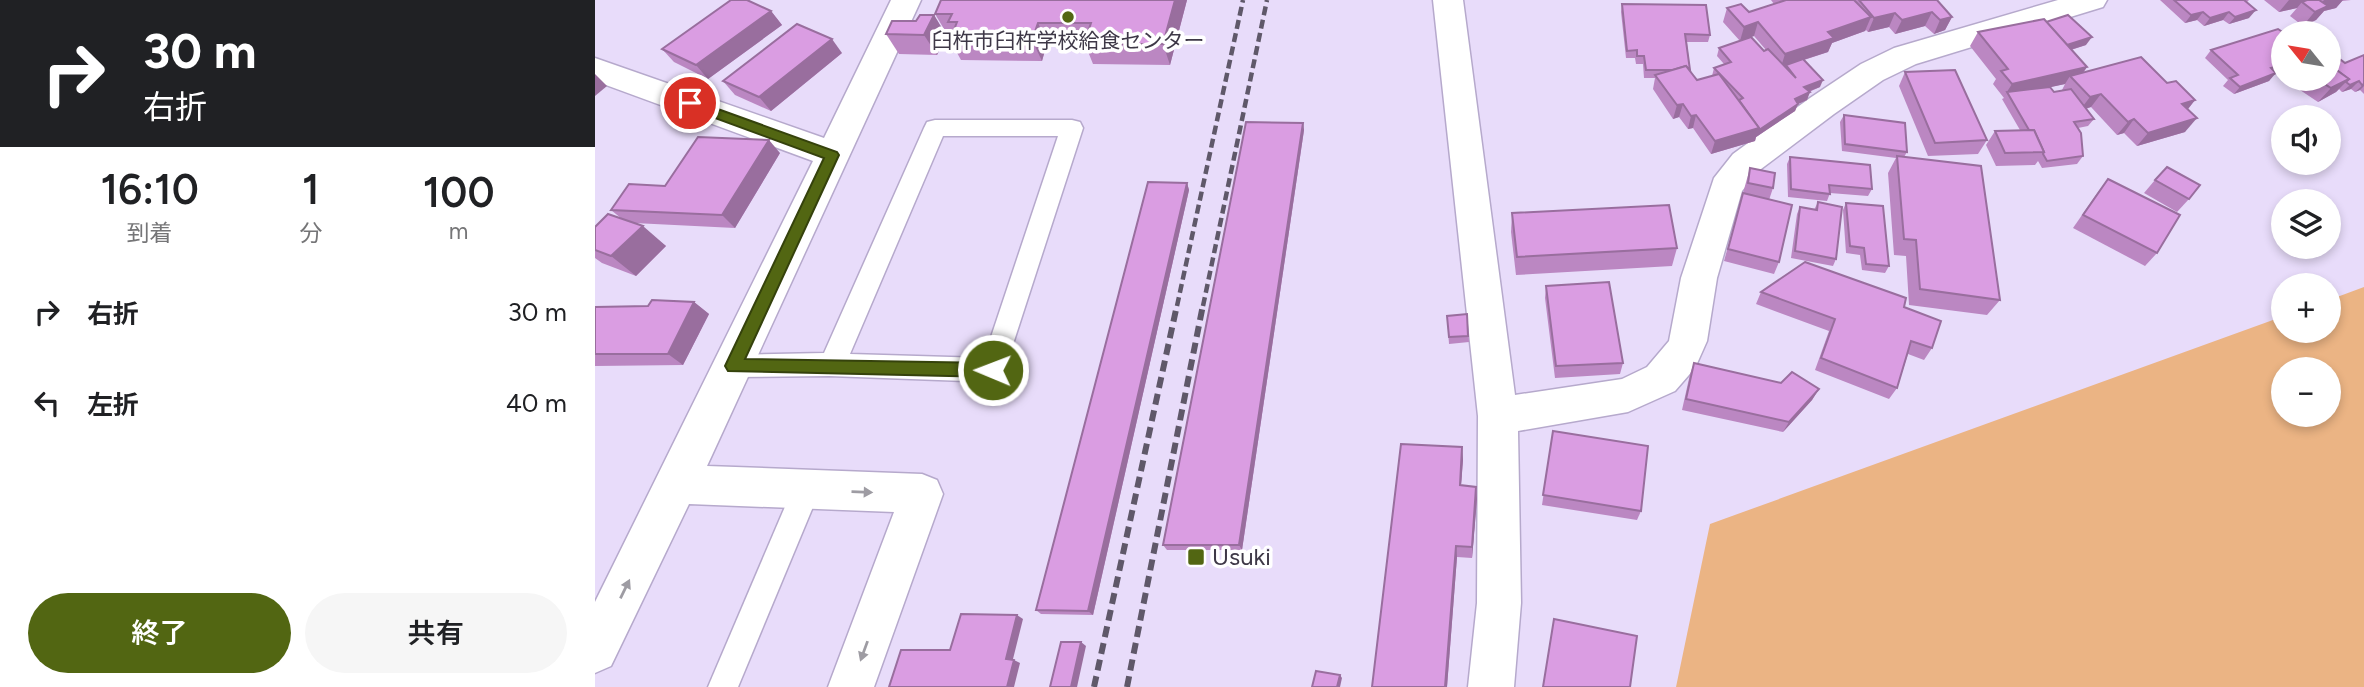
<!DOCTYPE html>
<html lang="ja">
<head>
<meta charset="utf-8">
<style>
	body { margin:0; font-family:Figtree,"Noto Sans JP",sans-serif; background:#f6f6f6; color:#202124; height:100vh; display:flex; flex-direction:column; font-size:26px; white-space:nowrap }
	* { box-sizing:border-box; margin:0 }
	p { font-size:23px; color:#757577 }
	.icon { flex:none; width:38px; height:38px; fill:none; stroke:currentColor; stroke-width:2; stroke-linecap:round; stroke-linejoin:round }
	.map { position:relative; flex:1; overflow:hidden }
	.drawer { display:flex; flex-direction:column; background:#fff; width:595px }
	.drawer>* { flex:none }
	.banner { background:#202124; color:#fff; overflow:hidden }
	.needle { width:46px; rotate:300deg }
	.fabs { position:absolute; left:1676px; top:21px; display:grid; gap:14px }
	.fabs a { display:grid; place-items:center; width:70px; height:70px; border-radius:50%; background:#fff; box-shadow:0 4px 10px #0003; font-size:35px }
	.pin { position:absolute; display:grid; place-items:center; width:60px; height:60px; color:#fff; margin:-30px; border:4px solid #fff; border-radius:50%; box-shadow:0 2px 7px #0007 }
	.me { position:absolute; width:77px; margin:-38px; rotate:271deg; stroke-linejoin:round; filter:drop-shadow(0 0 5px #0008) }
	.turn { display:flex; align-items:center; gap:24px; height:147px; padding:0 28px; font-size:32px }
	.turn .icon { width:91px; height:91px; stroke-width:2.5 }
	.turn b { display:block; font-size:49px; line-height:60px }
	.eta { display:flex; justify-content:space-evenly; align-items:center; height:119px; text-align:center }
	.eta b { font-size:42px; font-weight:600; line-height:49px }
	.button { display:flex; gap:14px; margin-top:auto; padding:14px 28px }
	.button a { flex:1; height:80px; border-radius:42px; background:#526612; color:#fff; font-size:28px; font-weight:600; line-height:80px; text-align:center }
	.button a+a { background:#f6f6f6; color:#202124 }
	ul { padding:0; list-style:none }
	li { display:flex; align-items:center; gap:21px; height:91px; padding:0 28px }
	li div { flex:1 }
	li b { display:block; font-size:26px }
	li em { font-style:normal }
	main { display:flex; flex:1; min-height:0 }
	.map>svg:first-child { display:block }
	.green { fill:#ebb484; fill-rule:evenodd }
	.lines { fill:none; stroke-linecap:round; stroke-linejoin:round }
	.lane-casing { stroke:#b6a9cc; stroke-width:3 }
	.street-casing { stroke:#b6a9cc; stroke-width:3 }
	.lane { fill:#fff; fill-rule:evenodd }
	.street { fill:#fff; fill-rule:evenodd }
	.rail-far1 { stroke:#5f5869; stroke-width:4.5; stroke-dasharray:9 4.5; stroke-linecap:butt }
	.rail { stroke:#5f5869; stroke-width:6; stroke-dasharray:11 6; stroke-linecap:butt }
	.wall { fill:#bb87c2; fill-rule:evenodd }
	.shaded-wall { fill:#996e9e }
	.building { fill:#da9de2; stroke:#996e9e; stroke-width:2 }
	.oneway { fill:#9e9ca3 }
	.route { fill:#526612; stroke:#35420c; stroke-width:2 }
	.poi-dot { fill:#526612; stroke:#fff; stroke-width:2.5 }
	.labels { text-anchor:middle; stroke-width:7; stroke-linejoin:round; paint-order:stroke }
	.far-poi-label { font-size:21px; fill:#3e3847; stroke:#fff }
	.poi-label { font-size:24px; fill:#3e3847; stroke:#fff; text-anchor:start }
</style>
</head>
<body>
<main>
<section class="drawer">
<div class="banner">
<div class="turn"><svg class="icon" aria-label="right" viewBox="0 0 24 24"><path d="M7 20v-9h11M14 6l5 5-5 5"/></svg><div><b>30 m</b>右折</div></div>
</div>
<div class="eta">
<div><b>16:10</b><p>到着</p></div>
<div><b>1</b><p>分</p></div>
<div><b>100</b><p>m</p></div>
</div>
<ul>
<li><svg class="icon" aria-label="right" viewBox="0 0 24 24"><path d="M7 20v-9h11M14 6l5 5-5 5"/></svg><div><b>右折</b></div><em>30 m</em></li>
<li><svg class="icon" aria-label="left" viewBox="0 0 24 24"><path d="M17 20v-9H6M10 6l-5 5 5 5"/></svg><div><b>左折</b></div><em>40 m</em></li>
</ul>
<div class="button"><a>終了</a><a>共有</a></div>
</section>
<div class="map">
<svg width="1769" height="687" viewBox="0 0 1769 687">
	<rect width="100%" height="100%" fill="#e8dcfa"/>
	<!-- green -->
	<path class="green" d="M1769 287V687H1081L1115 524 1689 316V331H1734V300ZM1689 369H1734V415H1689Z"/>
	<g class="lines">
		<defs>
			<g id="lane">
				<path d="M340 120H477L485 122 488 128 407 378 398 382 234 376 138 377 129 374 125 366 129 358 138 355 229 353 329 128 332 122ZM348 136H463L389 358 255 354Z"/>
				<path d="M211 477 221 481 225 490 143 687H113L201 481Z"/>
			</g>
			<g id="street">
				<path d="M296 0H326L112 466 327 474 342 480 348 494 279 687H233L299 512 94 504 16 666 0 673V602L218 161 0 81V58L229 138Z"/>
				<path d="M838 0H868L920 395 1027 379 1052 367 1074 341 1086 278 1119 178 1138 154 1215 98 1266 64 1299 48 1463 0H1512L1508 7 1321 64 1288 80 1239 114 1162 172 1147 191 1122 278 1112 341 1100 368 1080 391 1033 412 923 431 926 603 919 687H873L882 603 883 416Z"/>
			</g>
		</defs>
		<!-- lane casing -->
		<use href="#lane" class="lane-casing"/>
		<!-- street casing -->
		<use href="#street" class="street-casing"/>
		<!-- lane -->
		<use href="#lane" class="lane"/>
		<!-- street -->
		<use href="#street" class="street"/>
		<!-- rail-far1 -->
		<g class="rail-far1">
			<path d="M582 306 648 0"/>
			<path d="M608 306 672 0"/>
		</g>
		<!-- rail -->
		<g class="rail">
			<path d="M499 687 582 305"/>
			<path d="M532 687 608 305"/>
		</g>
	</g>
	<!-- wall -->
	<g class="wall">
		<path d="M346 0H592L575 65 498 64 490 44 452 43 447 61 366 60 355 40 357 35 352 34 340 14Z"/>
		<path d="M1176 0H1342L1357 17 1350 30 1339 34 1330 26 1300 34 1294 27 1273 32 1271 30 1270 31 1237 43 1233 52 1209 60 1225 87 1214 92 1212 100 1203 104 1200 111 1161 137 1160 141 1116 154 1098 128 1093 129 1084 117 1078 119 1058 89 1060 78H1049L1048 64H1041L1040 58H1031L1026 12 1027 4 1115 35 1113 42H1092L1095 71 1102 80 1117 76 1119 68 1129 64 1122 56 1124 48 1145 41 1128 22 1132 8 1154 12 1179 4ZM1159 36 1171 50 1169 51 1156 37Z"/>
		<path d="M1565 0H1654L1652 2 1654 18 1634 24 1628 20 1609 26 1602 20 1590 23Z"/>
		<path d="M1669 0H1756L1747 1 1741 8 1729 11 1721 20 1708 26 1695 16 1702 8 1684 12Z"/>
		<path d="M176 11 187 25 113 79 79 62 67 49Z"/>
		<path d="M339 15 351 35 342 55 304 54 291 34Z"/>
		<path d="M1451 22 1491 45 1476 50 1492 67 1488 73 1572 83 1600 100 1593 109 1590 132 1542 146 1529 133 1522 135 1496 107 1491 109 1499 119 1493 126 1483 128 1488 156 1482 164 1447 168 1443 161 1440 165 1401 166 1391 145 1400 131 1425 130 1407 99 1409 98 1398 84 1401 79 1375 46 1383 32ZM1470 84 1467 90 1459 92 1455 87Z"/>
		<path d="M1689 33V70L1680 72 1674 81 1639 94 1628 86 1633 80 1610 58 1616 50Z"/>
		<path d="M247 53 176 111 140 95 128 81Z"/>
		<path d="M1769 55V94L1765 90 1760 92 1756 89 1747 92 1744 89 1741 92 1723 102 1705 90 1715 79H1734L1750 63Z"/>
		<path d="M1310 72 1392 140 1383 154 1333 156 1304 86Z"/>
		<path d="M1249 115 1312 152 1309 157 1405 300 1392 315 1314 305 1311 256 1299 255 1293 173 1301 158 1247 151 1245 122Z"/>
		<path d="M708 123 709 130 647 550H572L568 545Z"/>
		<path d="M185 153 140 228 39 223 71 246 41 276 7 263 0 258V227L27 219 16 210 70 186Z"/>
		<path d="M1195 157 1277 189 1273 196 1235 193 1232 201 1193 197 1192 164Z"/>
		<path d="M1155 168 1178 188 1174 200 1184 262 1179 274 1129 261Z"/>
		<path d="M1513 179 1562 253 1550 266 1478 228 1503 192Z"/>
		<path d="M1560 180 1594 199 1582 212 1549 193Z"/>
		<path d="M592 183 594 190 498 615 446 614 441 610Z"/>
		<path d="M1223 202 1241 259 1238 266 1196 258 1202 214 1205 207 1219 210Z"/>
		<path d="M1251 203 1294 266 1290 273 1267 270 1265 255 1251 253 1248 210Z"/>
		<path d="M917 213 1082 248 1077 266 921 275 916 232Z"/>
		<path d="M951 286 1028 363 1025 374 960 378 950 298Z"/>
		<path d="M1166 292 1309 307 1337 348 1329 360 1313 354 1302 388 1294 399 1220 370 1234 331 1161 304Z"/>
		<path d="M99 302 114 314 88 365 0 366V307L53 306Z"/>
		<path d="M872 314 874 342 854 344 852 316Z"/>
		<path d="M1099 363 1186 383 1224 389 1217 400 1188 432 1087 410 1095 374Z"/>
		<path d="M958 431 1046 511 1042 520 947 505Z"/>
		<path d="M806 444 867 447 868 460 866 485 881 487 882 499 877 558 862 557 852 687H777Z"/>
	</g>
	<!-- shaded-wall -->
	<g class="shaded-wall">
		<path d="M580 0H592L575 65 568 44Z"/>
		<path d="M1694 0H1713L1707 2 1702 8 1684 12Z"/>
		<path d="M1729 0H1748L1741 8 1729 11 1721 20 1708 26Z"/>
		<path d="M1661 10 1654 18 1634 24 1640 17Z"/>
		<path d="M176 11 187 25 113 79 101 65Z"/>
		<path d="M1337 12 1330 26 1300 34 1307 20Z"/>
		<path d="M1608 12 1602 20 1590 23 1596 15Z"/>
		<path d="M1634 12 1628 20 1609 26 1615 18Z"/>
		<path d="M1300 13 1294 27 1273 32 1279 18Z"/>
		<path d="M339 15 351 35 342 55 329 35Z"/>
		<path d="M1276 17 1270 31 1237 43 1233 52 1186 67 1190 54 1233 32Z"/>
		<path d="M1357 17 1350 30 1339 34 1345 20Z"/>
		<path d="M1163 22 1159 36 1145 41 1149 27Z"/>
		<path d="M443 23 452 43 447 61 437 40Z"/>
		<path d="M1497 37 1491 45 1462 54 1467 46Z"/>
		<path d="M237 39 247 53 176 111 164 97Z"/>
		<path d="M1689 64V70L1669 76 1676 68Z"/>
		<path d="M1492 67 1482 81 1475 76 1470 84 1415 96 1412 92 1408 98 1417 84Z"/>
		<path d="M1681 73 1674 81 1639 94 1645 87Z"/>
		<path d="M0 74 12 86 0 96Z"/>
		<path d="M1754 79 1741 92 1723 102 1736 88Z"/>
		<path d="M1228 80 1225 87 1207 94 1209 87Z"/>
		<path d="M1764 81 1756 89 1747 92 1755 85Z"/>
		<path d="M1769 84V86L1765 90 1760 92Z"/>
		<path d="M1215 92 1212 100 1203 104 1200 111 1161 137 1160 141 1116 154 1120 141Z"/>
		<path d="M1506 94 1496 107 1485 110 1495 97Z"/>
		<path d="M1600 100 1589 114 1587 104Z"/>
		<path d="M1088 104 1084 117 1078 119 1082 105Z"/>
		<path d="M1101 115 1098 128 1093 129 1096 116Z"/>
		<path d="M1602 118 1590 132 1542 146 1553 133Z"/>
		<path d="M1539 119 1529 133 1522 135 1533 122Z"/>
		<path d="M708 123 709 130 647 550 644 545Z"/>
		<path d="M174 140 185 153 140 228 127 215Z"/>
		<path d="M592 183 594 190 498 615 493 611Z"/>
		<path d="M48 226 71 246 41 276 16 256Z"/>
		<path d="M99 302 114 314 88 365 73 354Z"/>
		<path d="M1224 389 1217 400 1188 432 1194 422Z"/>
		<path d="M867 447 868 460 865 498V485Z"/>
		<path d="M881 487 882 499 877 558V547Z"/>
		<path d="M861 546 862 557 852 687H850Z"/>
		<path d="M422 615 428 619 417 663 411 659Z"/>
		<path d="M486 642 491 646 482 687H476Z"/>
		<path d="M419 660 425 663 419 687H412Z"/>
		<path d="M745 675 747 678 745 687H742Z"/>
	</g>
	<!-- building -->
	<g class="building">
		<path d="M136 0H152L176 11 101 65 67 49Z"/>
		<path d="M346 0H580L568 44H489L496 23H443L437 40H355L362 22H353L357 14H340Z"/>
		<path d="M1191 0H1259L1276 17 1233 32 1239 38 1190 54 1163 22 1149 27 1132 8 1146 4 1154 12Z"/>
		<path d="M1264 0H1342L1357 17 1345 20 1337 12 1307 20 1300 13 1279 18Z"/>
		<path d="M1579 0H1649L1661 10 1640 17 1634 12 1615 18 1608 12 1596 15Z"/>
		<path d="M1712 0H1724L1733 6 1720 12 1707 2Z"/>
		<path d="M1027 4 1111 5 1115 35 1090 34 1095 70 1091 66 1078 70H1051L1049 56H1042V50L1032 51Z"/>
		<path d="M325 15H339L329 35 291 34 297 21H321Z"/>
		<path d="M1473 15 1497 37 1472 45 1451 22Z"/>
		<path d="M1449 19 1492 67 1417 84 1406 71 1413 69 1383 32Z"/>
		<path d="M202 24 237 39 164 97 128 81Z"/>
		<path d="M1683 29 1689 33V64L1676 68 1681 73 1645 87 1635 78 1643 75 1616 50Z"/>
		<path d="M1156 37 1169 51 1173 49 1201 78 1191 65 1208 59 1228 80 1209 87 1215 92 1200 99 1203 104 1164 130V128L1144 100 1148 98 1119 68 1136 62 1124 48Z"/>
		<path d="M1769 55V84L1767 85 1764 81 1755 85 1751 82 1754 79 1736 66 1734 67V65L1746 60 1750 63Z"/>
		<path d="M1546 57 1572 83 1581 81 1600 100 1587 104 1602 118 1553 133 1539 119 1533 122 1506 94 1495 97 1475 76Z"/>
		<path d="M1091 66 1102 80 1124 74 1164 128 1120 141 1101 115 1096 116 1088 104 1082 105 1060 75Z"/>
		<path d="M1736 66 1754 79 1736 88 1722 79H1734V67Z"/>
		<path d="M1360 70 1392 140 1340 143 1310 72Z"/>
		<path d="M1455 87 1459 92 1476 89 1499 119 1479 122 1486 133 1488 156 1452 161 1448 154 1449 152 1439 130H1434L1412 92Z"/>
		<path d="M1249 115 1310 123 1312 152 1250 144Z"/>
		<path d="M651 122 708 123 644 545H568Z"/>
		<path d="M1439 130 1449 152 1410 153 1400 131Z"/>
		<path d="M103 137 174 140 127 215 16 210 34 184 70 186Z"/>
		<path d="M1302 156 1386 166 1405 300 1325 289 1321 240 1309 239Z"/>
		<path d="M1195 157 1275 165 1277 189 1234 185 1235 194 1196 189Z"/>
		<path d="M1572 167 1605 185 1594 199 1560 180Z"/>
		<path d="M1155 168 1180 173 1178 188 1153 183Z"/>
		<path d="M1513 179 1585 215 1562 253 1488 215Z"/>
		<path d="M553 182 592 183 493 611 441 610Z"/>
		<path d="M1148 193 1197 205 1184 262 1133 249Z"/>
		<path d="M1223 202 1247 207 1241 259 1200 251 1205 207 1222 210Z"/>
		<path d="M1251 203 1288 206 1294 266 1271 264 1269 248 1255 246Z"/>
		<path d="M1074 205 1082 248 922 257 917 213Z"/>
		<path d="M13 214 48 226 16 256 0 250V227Z"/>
		<path d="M1210 262 1311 298 1309 307 1346 321 1337 348 1316 341 1302 388 1226 358 1240 319 1166 292Z"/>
		<path d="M1014 282 1028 363 961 366 951 286Z"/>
		<path d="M57 300 99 302 73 354H0V307L53 306Z"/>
		<path d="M872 314 873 336 854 337 852 316Z"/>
		<path d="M1099 363 1186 383 1197 372 1224 389 1194 422 1091 399Z"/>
		<path d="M958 431 1053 446 1046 511 948 495Z"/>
		<path d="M806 444 867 447 865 485 881 487 877 547 861 546 850 687H777Z"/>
		<path d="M366 614 422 615 411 659 419 660 412 687H294L306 650H355Z"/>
		<path d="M959 619 1042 636 1035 687H948Z"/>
		<path d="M466 642H486L476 687H455Z"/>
		<path d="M721 671 745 675 742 687H717Z"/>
	</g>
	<!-- one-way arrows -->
	<defs><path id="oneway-solid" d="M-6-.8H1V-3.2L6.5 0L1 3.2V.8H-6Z" transform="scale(1.75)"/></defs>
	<g class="oneway">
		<use href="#oneway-solid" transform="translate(267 492) rotate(2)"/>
		<use href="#oneway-solid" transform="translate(30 589) rotate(-64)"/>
		<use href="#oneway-solid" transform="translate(269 651) rotate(110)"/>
	</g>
	<!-- route -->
	<path class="route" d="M95 99 242 152 244 155 150 359 398 363 404 365 406 370 404 375 398 377 133 371 130 366 229 158 90 107 88 103Z"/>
	<!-- markers -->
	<g class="poi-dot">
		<circle cx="473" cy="17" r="7"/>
		<rect x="592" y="548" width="18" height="18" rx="3.5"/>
	</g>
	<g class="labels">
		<!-- far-poi labels -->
		<g class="far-poi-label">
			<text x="473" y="48">臼杵市臼杵学校給食センター</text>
		</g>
		<!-- poi labels -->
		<g class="poi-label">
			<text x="617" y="565">Usuki</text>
		</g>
	</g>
</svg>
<div class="fabs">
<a><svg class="needle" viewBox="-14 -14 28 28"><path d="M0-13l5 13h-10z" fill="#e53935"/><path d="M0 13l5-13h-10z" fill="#757577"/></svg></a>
<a><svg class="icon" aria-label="sound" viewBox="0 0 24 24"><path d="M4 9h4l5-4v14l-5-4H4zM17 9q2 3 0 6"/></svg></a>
<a><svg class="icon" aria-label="layers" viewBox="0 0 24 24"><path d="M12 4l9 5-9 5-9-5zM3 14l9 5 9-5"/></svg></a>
<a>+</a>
<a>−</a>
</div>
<div class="pin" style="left:95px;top:103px;background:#d93025"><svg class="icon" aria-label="arrive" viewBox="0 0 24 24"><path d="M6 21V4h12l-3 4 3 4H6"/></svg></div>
<svg class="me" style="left:398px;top:370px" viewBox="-20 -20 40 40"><circle r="17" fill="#526612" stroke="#fff" stroke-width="3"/><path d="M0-11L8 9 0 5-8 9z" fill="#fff"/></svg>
</div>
</main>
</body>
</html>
